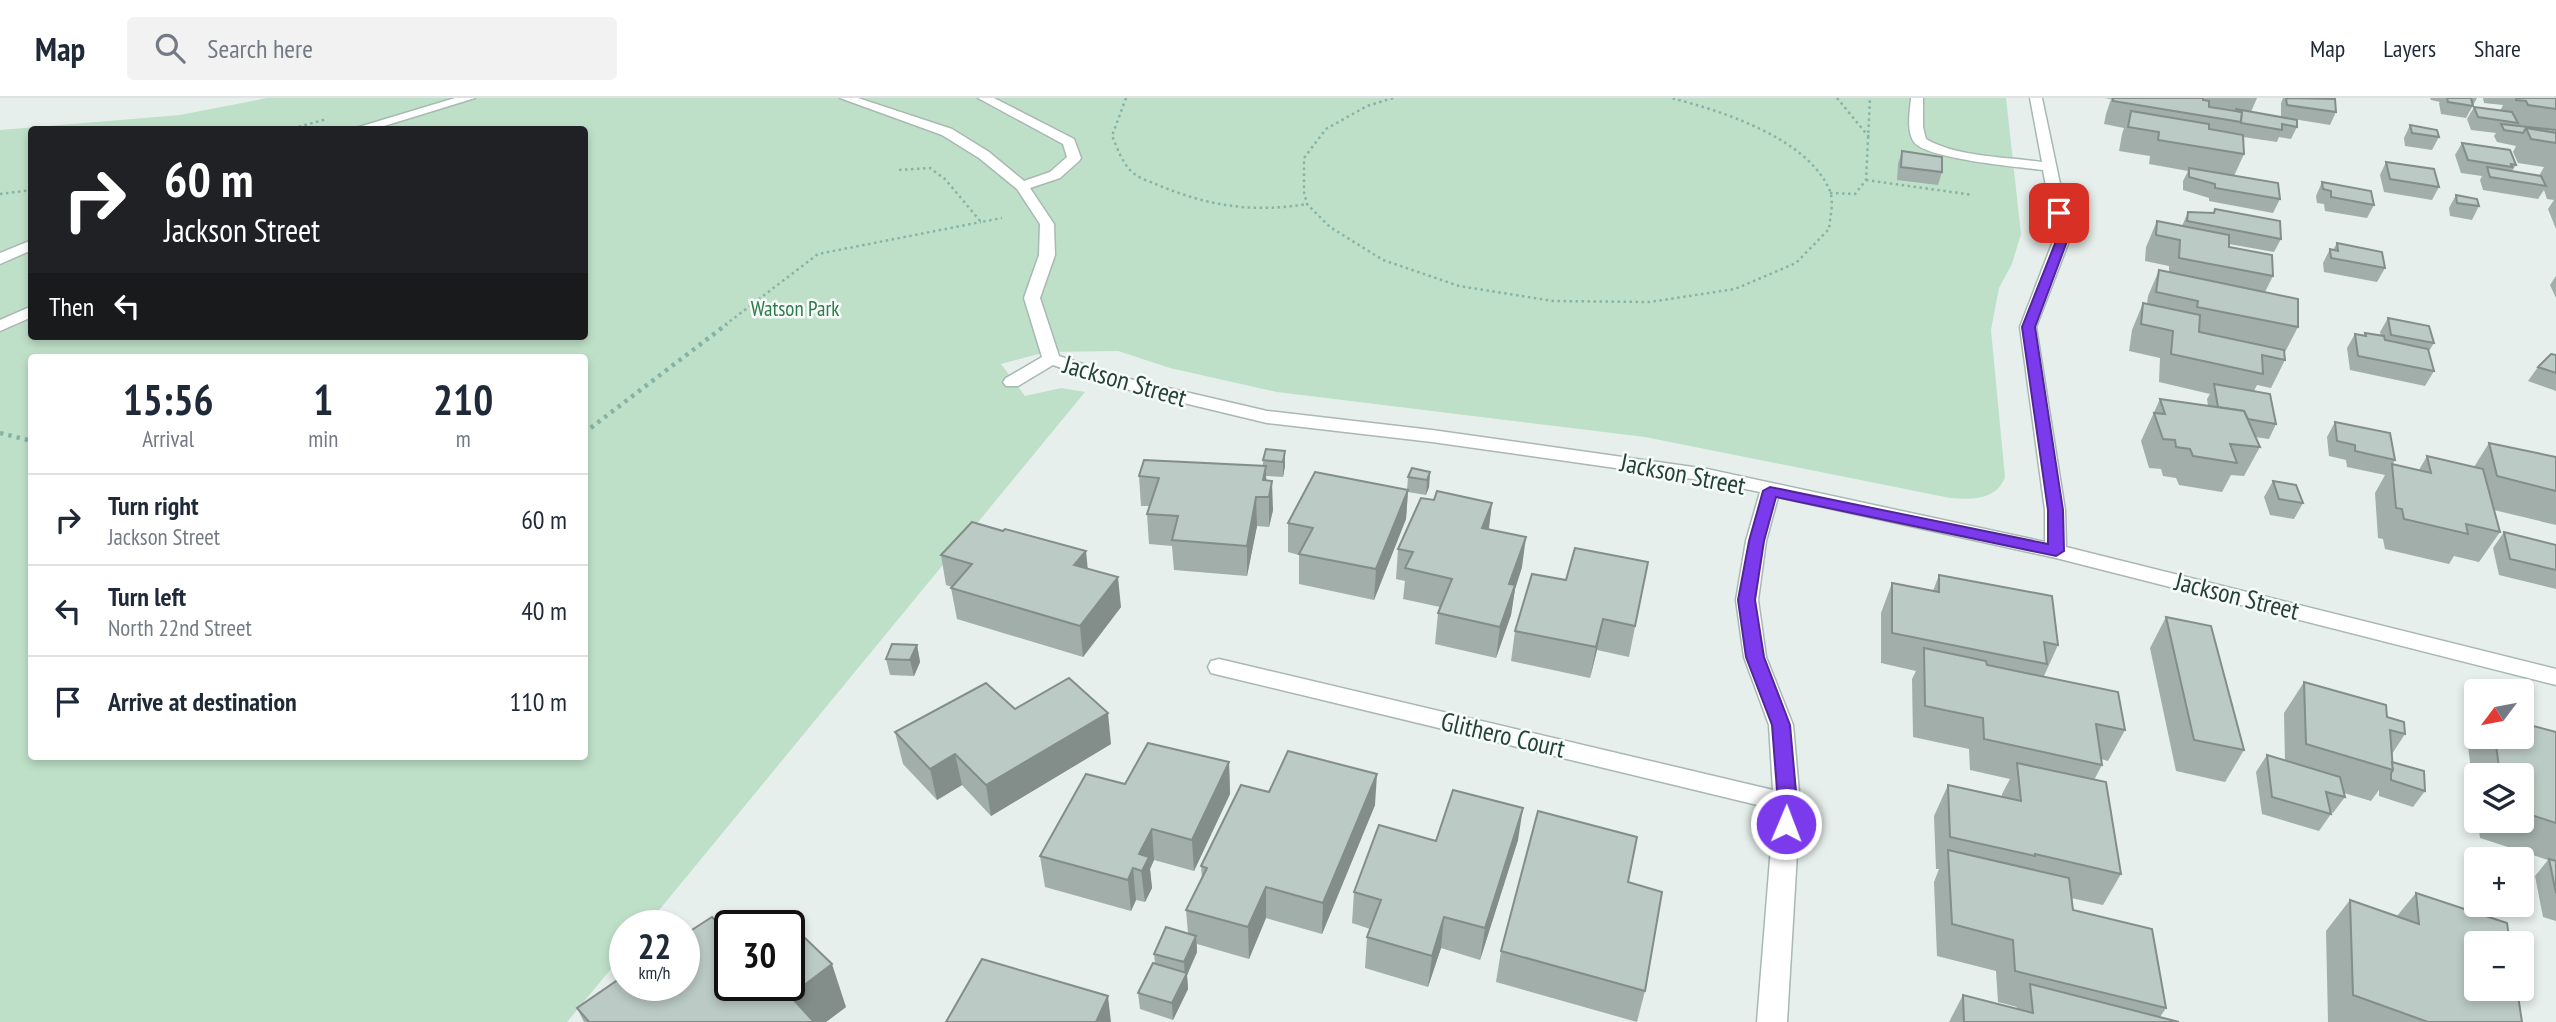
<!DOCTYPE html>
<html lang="en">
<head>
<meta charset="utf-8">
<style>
	body { margin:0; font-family:"PT Sans Narrow",sans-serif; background:#f2f2f3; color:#1f2937; height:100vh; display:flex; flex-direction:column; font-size:26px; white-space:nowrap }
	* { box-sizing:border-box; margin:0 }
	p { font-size:23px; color:#747a83 }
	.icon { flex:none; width:38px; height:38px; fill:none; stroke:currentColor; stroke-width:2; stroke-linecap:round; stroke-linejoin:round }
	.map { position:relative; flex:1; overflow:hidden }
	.details { position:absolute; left:28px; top:256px; width:560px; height:406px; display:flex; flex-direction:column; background:#fff; border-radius:7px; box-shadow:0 4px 10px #0003 }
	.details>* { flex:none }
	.hud { position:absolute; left:28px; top:28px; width:560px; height:214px; border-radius:7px; box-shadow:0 4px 10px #0003; background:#202124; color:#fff; overflow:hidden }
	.needle { width:46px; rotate:238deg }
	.buttons { position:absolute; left:2464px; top:581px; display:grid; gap:14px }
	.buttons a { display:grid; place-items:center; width:70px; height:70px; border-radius:7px; background:#fff; box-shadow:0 4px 10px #0003; font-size:35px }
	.speed { position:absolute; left:609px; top:812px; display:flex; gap:14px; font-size:35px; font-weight:700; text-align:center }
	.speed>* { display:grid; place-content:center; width:91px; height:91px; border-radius:50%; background:#fff; box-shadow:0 4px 10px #0003; line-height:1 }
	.speed small { font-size:18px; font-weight:400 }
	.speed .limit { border:4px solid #111; border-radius:10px; background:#fff; color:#111 }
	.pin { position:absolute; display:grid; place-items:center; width:60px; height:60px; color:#fff; margin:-30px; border-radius:14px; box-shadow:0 4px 10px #0006 }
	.me { position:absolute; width:77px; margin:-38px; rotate:1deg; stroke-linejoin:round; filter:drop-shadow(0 0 5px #0008) }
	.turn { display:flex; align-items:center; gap:24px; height:147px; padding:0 21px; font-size:32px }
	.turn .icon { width:91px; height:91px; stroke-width:2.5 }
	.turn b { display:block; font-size:49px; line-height:60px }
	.then { display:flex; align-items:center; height:66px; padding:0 21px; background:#0003; gap:14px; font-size:26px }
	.eta { display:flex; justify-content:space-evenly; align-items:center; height:119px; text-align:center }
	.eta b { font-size:42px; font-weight:800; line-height:49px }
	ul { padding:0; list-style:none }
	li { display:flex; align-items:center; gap:21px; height:91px; padding:0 21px; border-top:2px solid #e0e1e3 }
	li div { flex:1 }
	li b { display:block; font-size:26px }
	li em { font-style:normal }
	header { display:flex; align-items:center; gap:42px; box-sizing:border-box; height:98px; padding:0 35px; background:#fff; border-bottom:2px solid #e0e1e3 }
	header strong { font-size:33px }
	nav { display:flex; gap:38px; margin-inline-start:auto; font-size:24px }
	.search { width:490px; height:63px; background:#f2f2f3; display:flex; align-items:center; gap:18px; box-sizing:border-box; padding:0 24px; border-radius:7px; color:#747a83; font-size:26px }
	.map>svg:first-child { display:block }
	.green { fill:#bfe0c8; fill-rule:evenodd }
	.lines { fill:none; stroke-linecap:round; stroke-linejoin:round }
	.minor-casing { stroke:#a8b8b2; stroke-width:3 }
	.path-far1 { stroke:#86b3a5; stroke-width:2.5; stroke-dasharray:2.5 3.5; stroke-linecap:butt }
	.path { stroke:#86b3a5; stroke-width:4.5; stroke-dasharray:3.5 5; stroke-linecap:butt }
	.minor { fill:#fff; fill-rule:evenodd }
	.wall { fill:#a1aea9 }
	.shaded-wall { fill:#838d89 }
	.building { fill:#bbcac4; stroke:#838d89; stroke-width:2 }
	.route { fill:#7c3aed; stroke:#51269a; stroke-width:2 }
	.labels { text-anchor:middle; stroke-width:5; stroke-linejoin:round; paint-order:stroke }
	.far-park-label { font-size:21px; fill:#2d7a4b; stroke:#f7fbf9 }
	.street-label { font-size:26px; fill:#24423a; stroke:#f7fbf9 }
</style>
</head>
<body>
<header>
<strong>Map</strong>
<div class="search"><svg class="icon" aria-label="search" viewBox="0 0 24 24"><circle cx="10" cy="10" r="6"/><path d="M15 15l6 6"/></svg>Search here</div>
<nav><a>Map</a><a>Layers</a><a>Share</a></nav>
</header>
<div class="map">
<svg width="2556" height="924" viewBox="0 0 2556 924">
	<rect width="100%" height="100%" fill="#e6efeb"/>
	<!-- green -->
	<path class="green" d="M267 0H2006L2021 136 2012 166 1999 190 1991 232 2005 379C1997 402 1971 402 1950 400L1645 339 1277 294 1170 270 1118 253 1046 254 1001 266 1025 298 1061 290 1085 294 646 828H625V854L567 924H0V32L180 17ZM32 32H584V238H32ZM32 259H584V658H32Z"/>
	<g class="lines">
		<defs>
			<g id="minor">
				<path d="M455 0H475L371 32H349Z"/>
				<path d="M840 0H858L952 31 989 54 1024 83 1050 74 1067 59 1063 46 978 0H994L1074 41 1081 60 1079 63 1060 80 1030 90 1054 126 1055 157 1040 200 1059 258 1121 279 1267 313 1432 332 1707 371 2045 444V412L2020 229 2055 138 2043 72C2020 69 1926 61 1914 44 1906 32 1910 13 1911 0H1923V29L1926 41C1956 59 2008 59 2042 64L2030 0H2042L2071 138 2036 229 2065 412 2066 449 2556 571V587L2056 460 1778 399 1766 443 1758 502 1766 559 1793 627 1800 705 1787 924H1757L1774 711 1219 577 1211 575 1208 569 1211 563 1219 561 1773 692 1769 627 1744 559 1736 502 1746 443 1760 394 1707 383 1432 344 1267 325 1109 287 1053 267 1018 288H1006L1003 284 1006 280 1042 259 1024 200 1039 157 1040 126 1017 91 979 60 942 37Z"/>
				<path d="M32 142V152L0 166V155Z"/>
				<path d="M32 208V219L0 233V222Z"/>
			</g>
		</defs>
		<!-- minor casing -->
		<use href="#minor" class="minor-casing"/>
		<!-- path-far1 -->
		<g class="path-far1">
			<path d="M1126 0 1112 38C1117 49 1121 62 1130 72 1137 80 1149 83 1158 87 1208 108 1253 115 1307 106"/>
			<path d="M1393 0 1367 8 1326 31 1304 60V94L1307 106 1330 129 1383 162 1459 188 1553 203 1650 204 1735 191 1796 165 1829 131C1830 120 1834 104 1830 93 1808 40 1722 13 1671 0"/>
			<path d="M1837 0 1869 39"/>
			<path d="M287 32 327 21"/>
			<path d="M899 72 930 70 945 81 981 124 1002 120"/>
			<path d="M1866 82 1973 97"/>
			<path d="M1830 95 1855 96 1866 82 1870 0"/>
			<path d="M0 96 32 92"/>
			<path d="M725 227 818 156 981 124"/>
		</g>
		<!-- path -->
		<g class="path">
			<path d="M0 335 32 343"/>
			<path d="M584 335 727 226"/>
		</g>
		<!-- minor -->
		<use href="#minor" class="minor"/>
	</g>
	<!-- wall -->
	<g class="wall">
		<path d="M2104 0H2257L2251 14 2297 29 2291 41 2279 39 2277 44 2243 39 2244 56 2234 78 2280 101 2273 115 2209 103V100L2183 92V83L2188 73 2149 66 2150 58 2119 53 2122 36 2124 30 2104 26 2106 16 2111 1Z"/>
		<path d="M2283 0H2331L2336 14 2330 27 2281 19V5Z"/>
		<path d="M2430 0H2477L2466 20 2441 16 2439 5 2440 4 2431 2Z"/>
		<path d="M2483 0H2556V131L2548 111 2554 102 2547 101 2544 92 2538 101 2483 92 2480 82 2482 78 2461 75 2455 57 2462 45 2516 67 2512 73 2539 78 2544 69 2518 65 2513 54 2516 48 2497 44 2494 38 2496 35 2471 32 2467 21 2474 9 2500 13 2503 7 2484 5Z"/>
		<path d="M2410 27 2439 39 2432 52 2405 48 2404 40Z"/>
		<path d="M1902 53 1942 74 1938 87 1897 82 1898 66Z"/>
		<path d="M2386 64 2439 89 2432 102 2384 94 2380 77Z"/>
		<path d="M2322 84 2374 107 2367 120 2325 113 2324 106 2317 105 2316 98Z"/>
		<path d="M2456 97 2479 108 2472 122 2450 118 2449 110Z"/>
		<path d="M2215 111 2281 141 2274 154 2229 146V149L2273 178 2265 194 2298 229 2284 256 2285 262 2271 290 2257 287 2254 293 2276 326 2269 341 2255 339 2260 349 2244 378 2231 377 2222 394 2179 387 2176 380 2163 378 2161 371 2149 370 2141 343 2160 301 2208 308 2207 301 2210 296 2159 284 2160 260 2129 253 2132 232 2143 205 2147 206 2148 198 2159 172 2169 174V168L2145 163 2146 149 2157 123 2182 128 2188 114 2213 115Z"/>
		<path d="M2337 145 2385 170 2377 184 2324 174 2323 165 2330 151 2333 152Z"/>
		<path d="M2556 178V200L2550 187Z"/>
		<path d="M2388 220 2434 245 2429 253 2434 273 2425 288 2350 272 2347 250 2355 236 2364 237 2365 235 2381 238 2380 234Z"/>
		<path d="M2556 257V293L2528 283 2538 269Z"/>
		<path d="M2335 324 2395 362 2393 366 2419 372 2427 358 2474 369 2489 345 2556 359V427L2494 412 2500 434 2479 464 2454 458 2449 466 2385 451 2383 441 2378 440 2375 395 2385 377 2347 369 2346 362 2329 358 2327 339Z"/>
		<path d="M1285 353V368L1283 379 1266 378 1273 412 1269 429 1257 428 1247 478 1174 472 1172 448 1149 446 1147 416 1150 408H1141L1139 378 1263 368V362Z"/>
		<path d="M1430 374 1429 389 1426 397 1408 394 1406 421 1374 502 1299 486V457L1288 454V425L1407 392 1408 379Z"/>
		<path d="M2273 383 2303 405 2294 421 2270 417 2264 399Z"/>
		<path d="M1434 402 1492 405 1489 431 1522 469 1515 491 1511 517 1496 560 1435 546 1438 515 1440 509 1403 501 1405 483 1396 481 1398 451Z"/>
		<path d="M2504 434 2556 447V491L2499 477 2493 450Z"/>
		<path d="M941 457 1088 471 1121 509 1083 559 957 521 951 490 952 489 946 487Z"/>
		<path d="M1648 464 1629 559 1597 552 1590 580 1511 563 1515 533 1566 482Z"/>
		<path d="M1939 477 2058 547 2044 578 2041 579 2125 632 2108 663 2101 661 2102 667 2094 682 2121 776 2103 807 2071 800 2073 812 2166 910 2160 919 2179 924H1949L1963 897 2016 911 2017 909 1998 904 1996 873 1937 858 1934 784 1939 771H1936L1934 718 1948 687 2002 699V696L2010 681 1970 672 1969 651 1913 639 1912 581 1916 573 1881 565V515L1892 485 1933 493Z"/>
		<path d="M2166 519 2244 652 2225 684 2176 673 2150 550Z"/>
		<path d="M917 547 920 564 914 578 890 577 886 561Z"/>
		<path d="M2304 584 2387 619 2405 636 2392 656V664L2425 693 2413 709 2379 698V692L2371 703 2344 695 2345 699 2333 715 2331 714V716L2319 733 2262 716 2256 674 2267 657 2285 663 2284 615Z"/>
		<path d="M1015 611 1111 646 991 718 962 687 937 702 903 666 895 634Z"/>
		<path d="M2556 634V823L2543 819 2535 778 2548 762 2480 740 2478 723H2522V677H2476V712L2468 648 2476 637V639H2522Z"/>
		<path d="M1229 664 1230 696 1194 773 1154 762 1150 771 1152 790 1145 804 1136 802 1131 813 1045 789 1040 758 1125 686Z"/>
		<path d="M1269 694 1375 707 1322 836 1266 820 1249 861 1197 846V854L1187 877 1188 891 1173 922 1140 911 1138 895 1155 866 1154 856 1188 835 1186 812 1202 781 1201 768Z"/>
		<path d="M1518 742 1480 862 1441 850 1428 889 1365 870 1367 839 1370 831 1352 825 1354 794 1436 743Z"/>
		<path d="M1628 784 1645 893 1637 924 1496 884 1501 853Z"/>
		<path d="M2416 795 2522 924H2328L2326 833 2350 802 2397 818Z"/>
		<path d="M730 887 846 909 826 924H584L577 910Z"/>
	</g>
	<!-- shaded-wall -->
	<g class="shaded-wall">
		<path d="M1285 353V368L1283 379V364Z"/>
		<path d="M1266 368V397L1263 382Z"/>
		<path d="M1430 374 1429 389 1426 397 1427 382Z"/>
		<path d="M1272 383 1273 412 1269 429V399Z"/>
		<path d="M1408 392 1406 421 1374 502 1376 471Z"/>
		<path d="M1256 399 1257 428 1247 478V448Z"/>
		<path d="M1492 405 1488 435 1482 430Z"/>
		<path d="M1526 439 1522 469 1515 491 1511 517 1496 560 1500 529 1509 486Z"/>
		<path d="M1086 453 1089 483 1074 467Z"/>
		<path d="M1118 479 1121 509 1083 559 1080 528Z"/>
		<path d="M1603 521 1597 552 1590 580 1596 549Z"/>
		<path d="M917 547 920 564 914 578 910 562Z"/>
		<path d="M1108 615 1111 646 991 718 986 687Z"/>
		<path d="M955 656 962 687 937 702 930 671Z"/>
		<path d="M1229 664 1230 696 1194 773 1192 742Z"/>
		<path d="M1377 676 1375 707 1322 836 1323 805Z"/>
		<path d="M1523 710 1518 742 1480 862 1485 830Z"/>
		<path d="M1152 731 1154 762 1150 771 1152 790 1145 804 1139 756Z"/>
		<path d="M1133 770 1136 802 1131 813 1128 782Z"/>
		<path d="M1266 789V820L1249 861 1248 829Z"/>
		<path d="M1444 819 1441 850 1428 889 1432 858Z"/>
		<path d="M1196 838 1197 854 1187 877 1188 891 1173 922 1172 905 1185 879 1184 864Z"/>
		<path d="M832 866 846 909 826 924H799L790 898Z"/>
		<path d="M1108 898 1111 924H1096Z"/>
	</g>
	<!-- building -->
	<g class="building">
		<path d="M2113 0H2203V2L2209 3V9L2242 14 2241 24 2113 3Z"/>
		<path d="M2286 0 2335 1 2336 14 2287 7Z"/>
		<path d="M2447 0H2471L2473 8 2448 4Z"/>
		<path d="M2516 0H2556V11L2528 7 2526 3 2516 2Z"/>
		<path d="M2474 9 2512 14 2518 25 2478 19Z"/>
		<path d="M2236 11 2297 22V29L2282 26V32L2241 25 2242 14 2236 13Z"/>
		<path d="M2131 13 2209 26V31L2243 37 2244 56 2158 42 2159 34 2128 29Z"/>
		<path d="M2501 26 2556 32V35L2526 30 2523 35 2504 32Z"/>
		<path d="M2410 27 2437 32 2439 39 2412 35Z"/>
		<path d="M2526 30 2556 35V45L2531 41Z"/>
		<path d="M2462 45 2510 52 2516 67 2511 66 2512 69 2468 62Z"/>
		<path d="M1902 53 1942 59V74L1901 69Z"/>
		<path d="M2386 64 2434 71 2439 89 2390 81Z"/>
		<path d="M2487 69 2541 78 2546 88 2490 79Z"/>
		<path d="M2189 70 2278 85 2280 101 2215 90V86L2189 79Z"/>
		<path d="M2322 84 2371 93 2374 107 2331 99V93L2323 91Z"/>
		<path d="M2456 97 2477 101 2479 108 2457 105Z"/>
		<path d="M2215 111 2280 123 2281 141 2187 123 2188 114 2214 115Z"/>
		<path d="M2157 123 2229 137V149L2272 157 2273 178 2179 160 2180 142 2156 137Z"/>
		<path d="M2337 145 2382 154 2385 170 2331 160 2330 151 2338 153Z"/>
		<path d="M2159 172 2298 201V229L2197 209 2198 203 2156 194Z"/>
		<path d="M2143 205 2200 217 2199 234 2284 252 2285 262 2262 257 2263 276 2171 256 2173 233 2141 226Z"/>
		<path d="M2388 220 2429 228 2434 245 2391 237Z"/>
		<path d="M2365 235 2384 238 2385 242 2428 251 2434 273 2358 258 2355 236 2366 238Z"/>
		<path d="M2551 256 2556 257V275L2538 269Z"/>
		<path d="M2214 286 2270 296 2276 326 2248 321 2244 313 2218 309Z"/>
		<path d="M2160 301 2244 313 2260 349 2230 346 2237 365 2193 358 2190 351 2176 349 2175 342 2163 341 2154 315 2165 316Z"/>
		<path d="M2335 324 2390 335 2395 362 2355 353V347L2337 343Z"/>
		<path d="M2489 345 2556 359V393L2497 378Z"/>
		<path d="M1266 351 1285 353 1283 364 1263 362Z"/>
		<path d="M2427 358 2483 371 2500 434 2466 426 2468 436 2404 421 2402 411 2396 410 2392 366 2431 375Z"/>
		<path d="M1144 362 1266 368 1263 382 1272 383 1269 399H1256L1247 448 1172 442 1178 418 1147 416 1159 380 1139 378Z"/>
		<path d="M1412 370 1430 374 1427 382 1408 379Z"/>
		<path d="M1315 374 1408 392 1376 471 1299 456 1313 430 1288 425Z"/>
		<path d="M2273 383 2296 387 2303 405 2279 401Z"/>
		<path d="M1437 393 1492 405 1482 430 1526 439 1509 486 1515 487 1500 529 1438 515 1452 481 1405 470 1413 454 1398 451 1421 400 1434 402Z"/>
		<path d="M972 424 1003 433 1005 431 1086 453 1074 467 1118 479 1080 528 951 490 972 466 941 457Z"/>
		<path d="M2504 434 2556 447V472L2510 461Z"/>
		<path d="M1575 450 1648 464 1635 528 1603 521 1596 549 1515 533 1532 476 1566 482Z"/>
		<path d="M1939 477 2052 498 2058 547 2044 544 2047 566 1892 535V485L1939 494Z"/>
		<path d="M2166 519 2211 528 2244 652 2194 642Z"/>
		<path d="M892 546 917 547 910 562 886 561Z"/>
		<path d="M1924 550 1986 563 1987 567 2118 594 2125 632 2096 626 2102 667 1984 641 1983 620 1925 608Z"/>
		<path d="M1069 580 1108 615 986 687 955 656 930 671 895 634 986 585 1015 611Z"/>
		<path d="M2304 584 2386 607 2387 619 2404 624 2405 636 2390 632 2393 672 2306 646Z"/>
		<path d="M2522 625 2556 634V725L2522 714V677H2500L2495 639H2522Z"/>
		<path d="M1148 645 1229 664 1192 742 1152 731 1139 756 1149 759 1142 773 1133 770 1128 782 1040 758 1086 676 1125 686Z"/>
		<path d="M1288 653 1377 676 1323 805 1266 789 1248 829 1186 812 1207 770 1201 768 1241 687 1269 694Z"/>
		<path d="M2267 657 2340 679 2345 699 2326 694 2331 716 2272 699Z"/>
		<path d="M2392 664 2424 673 2425 693 2391 682V675L2393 672Z"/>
		<path d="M2017 665 2106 684 2121 776 2035 756V758L1950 739 1948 687 2021 703Z"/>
		<path d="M1453 692 1523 710 1485 830 1444 819 1432 858 1367 839 1381 802 1354 794 1379 727 1436 743Z"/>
		<path d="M1538 713 1637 739 1628 784 1662 794 1645 893 1501 853Z"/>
		<path d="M1948 752 2069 780 2073 812 2152 831 2166 910 2015 873 2013 842 1952 826Z"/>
		<path d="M2549 761 2556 763V795Z"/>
		<path d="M2416 795 2507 825 2510 845H2476V891H2517L2522 924H2428L2353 897 2350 802 2419 826Z"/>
		<path d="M712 819 730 837V887H789V850L804 839 832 866 790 898 814 924H589L577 910 625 877V887H684V837Z"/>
		<path d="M1166 829 1196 838 1184 864 1154 856Z"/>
		<path d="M982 861 1108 898 1096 924H946Z"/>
		<path d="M1153 865 1187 875 1172 905 1138 895Z"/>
		<path d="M2030 886 2179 924H1964L1963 897 2033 915Z"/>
	</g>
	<!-- route -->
	<path class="route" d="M2059 112 2064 115 2069 138 2035 229 2063 412 2064 453 2056 458 1776 399 1764 443 1755 502 1764 559 1790 627 1797 705 1793 732 1786 734 1779 732 1776 726 1778 705 1772 627 1746 559 1738 502 1749 443 1763 393 1770 389 2048 446V412L2022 229 2058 138 2053 115Z"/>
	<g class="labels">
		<!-- far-park labels -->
		<g class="far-park-label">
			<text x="795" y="218">Watson Park</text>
		</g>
		<!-- street labels -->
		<g class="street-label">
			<text transform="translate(1125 283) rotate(16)" y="9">Jackson Street</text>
			<text transform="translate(1683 376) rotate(11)" y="9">Jackson Street</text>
			<text transform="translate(2237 498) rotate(14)" y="9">Jackson Street</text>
			<text transform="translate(1503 637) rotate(13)" y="9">Glithero Court</text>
		</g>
	</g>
</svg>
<div class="buttons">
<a><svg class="needle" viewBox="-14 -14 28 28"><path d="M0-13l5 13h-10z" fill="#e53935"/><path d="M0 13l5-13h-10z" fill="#747a83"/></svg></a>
<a><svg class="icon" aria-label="layers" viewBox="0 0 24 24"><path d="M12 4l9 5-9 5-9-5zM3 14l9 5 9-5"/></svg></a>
<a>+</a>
<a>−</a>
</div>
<div class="speed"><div>22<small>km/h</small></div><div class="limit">30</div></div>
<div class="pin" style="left:2059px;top:115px;background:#d93025"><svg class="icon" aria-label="arrive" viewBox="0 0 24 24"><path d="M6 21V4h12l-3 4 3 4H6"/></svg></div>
<svg class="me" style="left:1786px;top:726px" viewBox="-20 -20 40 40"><circle r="17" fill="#7c3aed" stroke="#fff" stroke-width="3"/><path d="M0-11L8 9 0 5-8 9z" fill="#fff"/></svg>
<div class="hud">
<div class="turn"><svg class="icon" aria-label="right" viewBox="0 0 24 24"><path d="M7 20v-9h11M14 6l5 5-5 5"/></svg><div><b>60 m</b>Jackson Street</div></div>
<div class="then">Then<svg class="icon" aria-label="left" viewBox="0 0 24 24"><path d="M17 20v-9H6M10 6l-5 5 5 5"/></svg></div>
</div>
<section class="details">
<div class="eta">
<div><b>15:56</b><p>Arrival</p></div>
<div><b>1</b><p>min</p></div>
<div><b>210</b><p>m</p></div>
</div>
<ul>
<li><svg class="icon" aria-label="right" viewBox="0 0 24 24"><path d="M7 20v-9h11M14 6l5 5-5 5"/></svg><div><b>Turn right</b><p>Jackson Street</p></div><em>60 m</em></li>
<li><svg class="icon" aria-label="left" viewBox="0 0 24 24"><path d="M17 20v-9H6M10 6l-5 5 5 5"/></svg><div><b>Turn left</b><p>North 22nd Street</p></div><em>40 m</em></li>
<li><svg class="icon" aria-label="arrive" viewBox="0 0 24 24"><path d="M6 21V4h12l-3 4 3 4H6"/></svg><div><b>Arrive at destination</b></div><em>110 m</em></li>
</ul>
</section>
</div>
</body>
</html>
